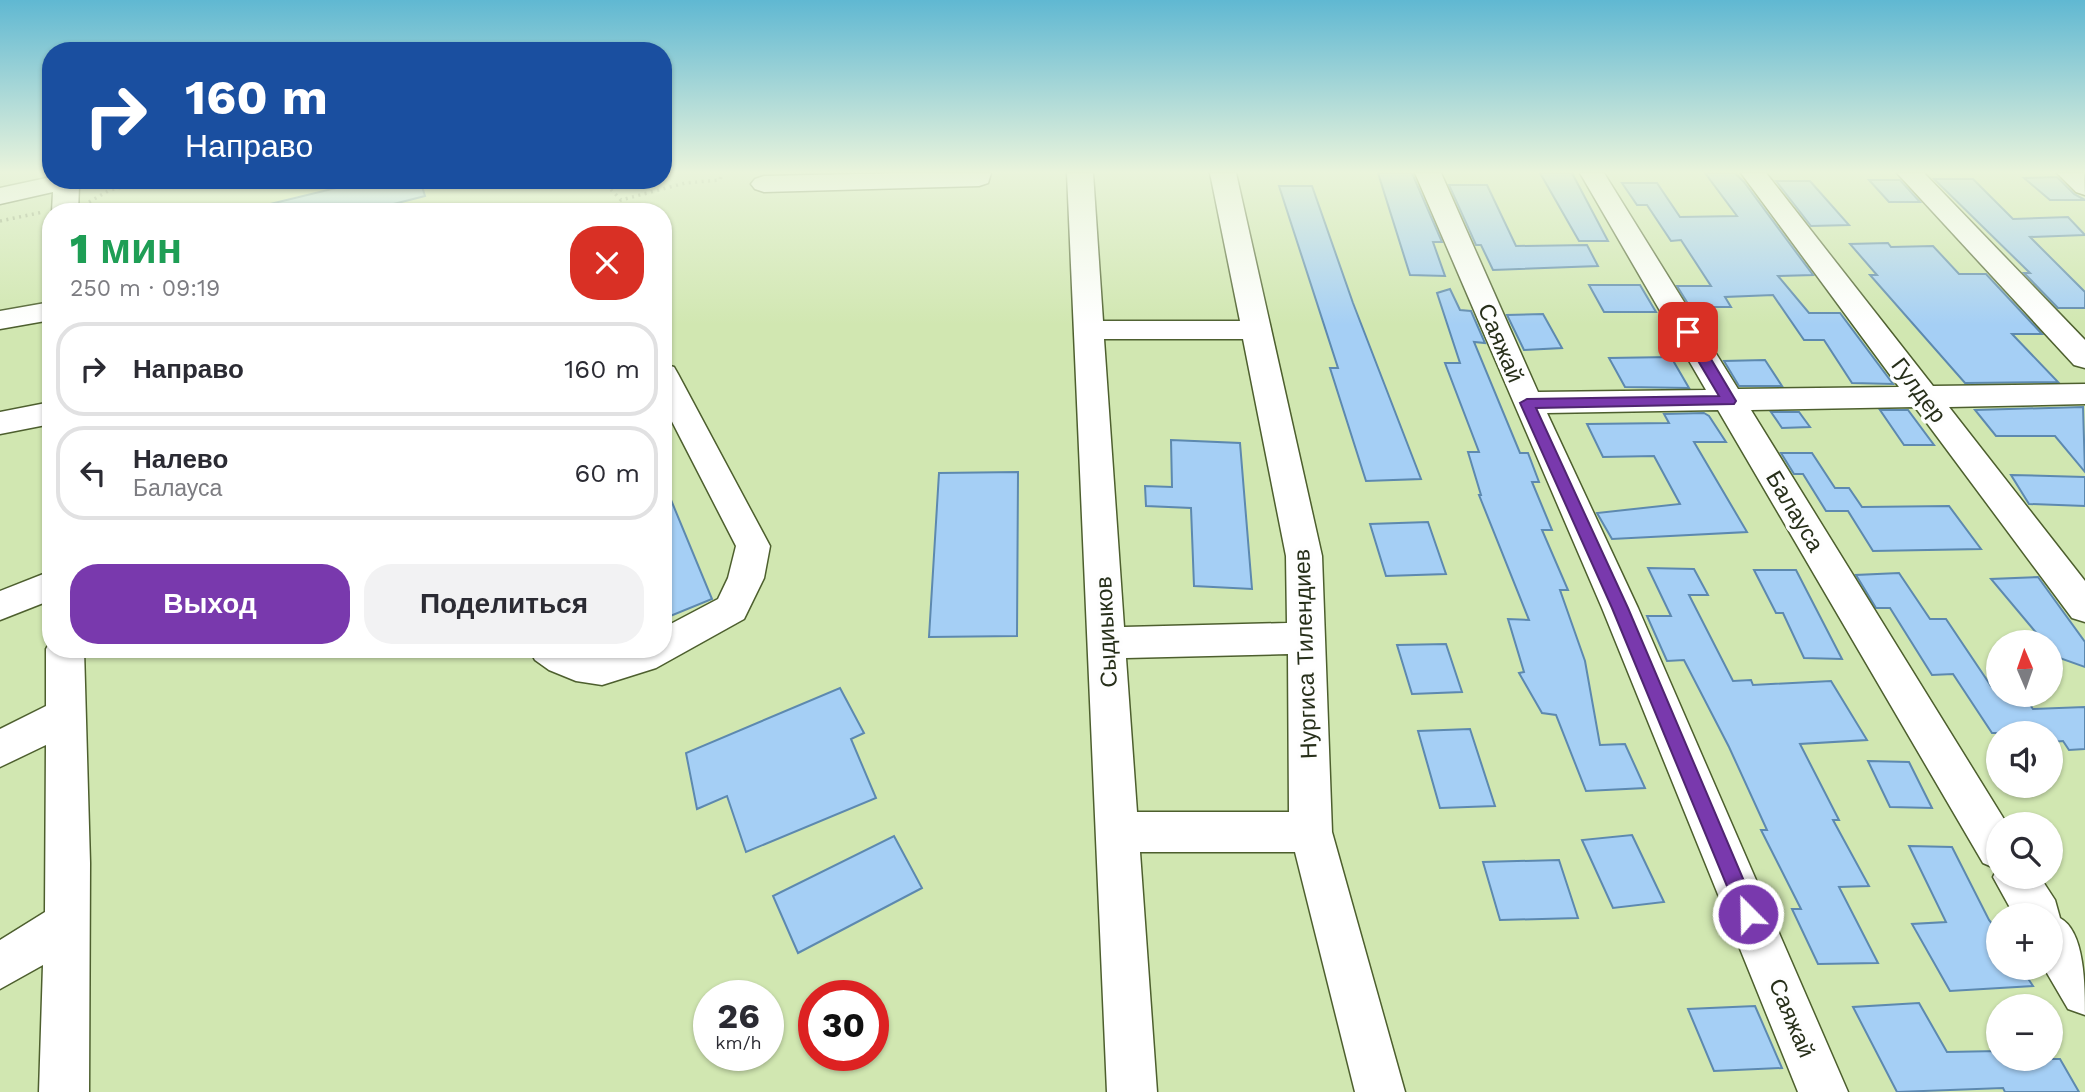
<!DOCTYPE html>
<html lang="ru">
<head>
<meta charset="utf-8">
<style>
	body { margin:0; font-family:"Work Sans",sans-serif; background:#f2f2f3; color:#2b2b33; height:100vh; display:flex; flex-direction:column; font-size:26px; white-space:nowrap }
	* { box-sizing:border-box; margin:0 }
	p { font-size:23px; color:#7c7c81 }
	.icon { flex:none; width:38px; height:38px; fill:none; stroke:currentColor; stroke-width:2; stroke-linecap:round; stroke-linejoin:round }
	.map { position:relative; flex:1; overflow:hidden }
	.details { position:absolute; left:42px; top:203px; width:630px; height:455px; display:flex; flex-direction:column; background:#fff; border-radius:28px; box-shadow:0 2px 5px #0004 }
	.details>* { flex:none }
	.guide { position:absolute; left:42px; top:42px; width:630px; height:147px; border-radius:28px; box-shadow:0 2px 5px #0004; background:#1a4fa0; color:#fff; overflow:hidden }
	.needle { width:46px; rotate:358deg }
	.tools { position:absolute; left:1986px; top:630px; display:grid; gap:14px }
	.tools a { display:grid; place-items:center; width:77px; height:77px; border-radius:50%; background:#fff; box-shadow:0 2px 5px #0004; font-size:35px }
	.speed { position:absolute; left:693px; top:980px; display:flex; gap:14px; font-size:35px; font-weight:700; text-align:center }
	.speed>* { display:grid; place-content:center; width:91px; height:91px; border-radius:50%; background:#fff; box-shadow:0 2px 5px #0004; line-height:1 }
	.speed small { font-size:18px; font-weight:400 }
	.speed .limit { border:10px solid #d22; background:#fff; color:#111 }
	.pin { position:absolute; display:grid; place-items:center; width:60px; height:60px; color:#fff; margin:-30px; border-radius:14px; box-shadow:0 4px 10px #0006 }
	.me { position:absolute; width:77px; margin:-38px; rotate:337deg; stroke-linejoin:round; filter:drop-shadow(0 0 5px #0008) }
	.turn { display:flex; align-items:center; gap:24px; height:147px; padding:0 28px; font-size:32px }
	.turn .icon { width:91px; height:91px; stroke-width:2.5 }
	.turn b { display:block; font-size:49px; line-height:60px }
	.round { display:grid; place-items:center; flex:none; width:74px; height:74px; border-radius:28px; background:#f2f2f3 }
	.head { display:flex; align-items:center; justify-content:space-between; height:119px; padding:0 28px }
	h1 { font-size:42px; font-weight:800; line-height:52px; color:#1e9e55 }
	.cta { display:flex; gap:14px; margin-top:auto; padding:14px 28px }
	.cta a { flex:1; height:80px; border-radius:28px; background:#7939ad; color:#fff; font-size:28px; font-weight:800; line-height:80px; text-align:center }
	.cta a+a { background:#f2f2f3; color:#2b2b33 }
	ul { padding:0; list-style:none }
	li { display:flex; align-items:center; gap:21px; height:94px; margin:0 14px 10px; padding:0 14px; border:4px solid #e1e1e2; border-radius:28px }
	li div { flex:1 }
	li b { display:block; font-size:26px }
	li em { font-style:normal }
	.map>svg:first-child { display:block }
	.building { fill:#a5cff5; stroke:#5d89af; stroke-width:2 }
	.lines { fill:none; stroke-linecap:round; stroke-linejoin:round }
	.minor-casing { stroke:#4d5f2e; stroke-width:3 }
	.path { stroke:#8d9d74; stroke-width:3.5; stroke-dasharray:2 4.5; stroke-linecap:butt }
	.minor { fill:#fff; fill-rule:evenodd }
	.route { fill:#7939ad; stroke:#4f2570; stroke-width:2 }
	.labels { text-anchor:middle; stroke-width:7; stroke-linejoin:round; paint-order:stroke }
	.street-label { font-size:23px; fill:#272f1a; stroke:#fefefe }
</style>
</head>
<body>
<div class="map">
<svg width="2085" height="1092" viewBox="0 0 2085 1092">
	<rect width="100%" height="100%" fill="#d1e7b1"/>
	<!-- building -->
	<g class="building">
		<path d="M1378 173H1412L1442 242H1433L1445 276 1410 275Z"/>
		<path d="M1540 173H1572L1608 241H1579Z"/>
		<path d="M1705 173H1735L1744 182 1813 275 1778 276 1809 313H1840L1893 384 1852 383 1824 340H1804L1773 295 1725 297 1731 307H1690L1677 286H1711L1681 240 1671 241 1647 205H1637L1622 183H1657L1680 217 1737 216Z"/>
		<path d="M2057 177 2074 194 2085 200H2050L2024 178Z"/>
		<path d="M1934 179H1973L2013 219 2068 217 2085 235 2030 237 2085 292V308H2058L2024 273H2030Z"/>
		<path d="M369 180H420L425 196 362 212H271L270 204Z"/>
		<path d="M1869 180H1900L1920 202H1889Z"/>
		<path d="M1776 181H1810L1849 225 1811 226Z"/>
		<path d="M1449 185H1487L1516 246 1587 245 1598 266 1493 270 1481 245H1476Z"/>
		<path d="M1279 186H1312L1353 303 1421 479 1366 481 1330 368H1338Z"/>
		<path d="M1888 243 1891 247 1933 246 1959 274H1986L2042 334H2012L2058 382 1965 383 1870 275H1877L1850 244Z"/>
		<path d="M1589 285H1640L1656 312H1604Z"/>
		<path d="M1450 289 1460 310 1471 311 1485 343 1474 342 1520 453H1528L1539 482H1532L1552 530H1542L1568 590H1560L1585 661 1600 745 1625 744 1645 788 1586 791 1556 715 1542 713 1519 673 1524 672 1508 619 1529 620 1479 495H1481L1468 452H1479L1445 363H1460L1437 293Z"/>
		<path d="M1543 314 1562 348 1524 350 1507 315Z"/>
		<path d="M1671 357 1689 388 1625 387 1609 358Z"/>
		<path d="M1765 360 1782 386H1739L1724 361Z"/>
		<path d="M2083 407 2085 472 2055 436H1996L1975 410Z"/>
		<path d="M1880 410H1908L1934 445H1904Z"/>
		<path d="M1771 412H1799L1810 427 1782 428Z"/>
		<path d="M1704 413 1709 416 1726 442H1694L1747 532 1612 539 1597 513 1680 504 1654 456 1603 457 1587 424 1669 423 1664 414Z"/>
		<path d="M1171 440 1240 443 1252 589 1194 586 1191 508 1146 506 1145 486 1172 487Z"/>
		<path d="M1781 453H1812L1835 488H1849L1862 507 1949 506 1981 549 1873 551 1848 511H1826L1803 474H1794Z"/>
		<path d="M1018 472 1017 636 929 637 939 473Z"/>
		<path d="M2011 475 2085 477V506L2029 504Z"/>
		<path d="M664 483 712 599 663 619V483Z"/>
		<path d="M1428 522 1446 574 1386 576 1370 524Z"/>
		<path d="M1648 568 1694 569 1708 595H1689L1733 681 1751 680 1753 685 1831 681 1867 740 1800 744 1839 820H1833L1869 886 1839 887 1878 963 1818 964 1792 909H1801L1761 830H1767L1729 747 1684 660 1667 661 1647 616H1671Z"/>
		<path d="M1754 570H1796L1842 659 1804 658 1783 613H1776Z"/>
		<path d="M1899 573 1930 619H1946L1991 686H1998V695H2023L2033 709 2085 707V749L2069 750 2063 741 2051 742V733H1992L1953 674 1932 675 1890 608H1876L1856 575Z"/>
		<path d="M2038 577 2085 642V667L2054 656 2051 642H2044L1991 579Z"/>
		<path d="M1446 644 1462 692 1412 694 1397 645Z"/>
		<path d="M840 688 864 733 851 739 876 798 746 852 727 796 697 809 686 753Z"/>
		<path d="M1470 729 1495 806 1440 808 1418 731Z"/>
		<path d="M1868 761 1909 762 1932 808 1890 807Z"/>
		<path d="M1632 835 1664 902 1613 908 1582 840Z"/>
		<path d="M894 836 922 888 798 953 773 896Z"/>
		<path d="M1909 846 1952 847 1989 920 1998 931V968H2021L2033 986 1950 991 1912 924 1946 922Z"/>
		<path d="M1559 860 1578 918 1500 920 1483 862Z"/>
		<path d="M1919 1003 1947 1052 1998 1051V1059H2060L2079 1092H2005L2003 1088 1897 1092 1853 1007Z"/>
		<path d="M1755 1006 1782 1068 1714 1071 1688 1009Z"/>
	</g>
	<g class="lines">
		<defs>
			<g id="minor">
				<path d="M903 173H991L988 183 979 186 764 192 755 189 751 184 755 179 764 176Z"/>
				<path d="M1067 173H1093L1103 321H1240L1210 173H1236L1322 556 1332 832 1405 1092H1355L1295 852H1140L1157 1092H1107ZM1104 339H1243L1286 556 1287 623 1124 627ZM1288 654 1289 812H1137L1126 658Z"/>
				<path d="M1415 173H1441L1538 392 1706 390 1580 173H1604L1738 389 1899 387 1741 173H1766L1933 386 2085 384V404L1949 407 2085 581V622L2072 618 1915 407 1751 410 2007 824H1998V877H2040L2055 900 2060 918C2085 931 2085 987 2085 1015L2068 1009 2044 968H2051V915H2014L1993 877 1997 869 1983 863 1718 410 1547 413 1638 608 1848 1092H1798L1602 608Z"/>
				<path d="M1897 173H1924L2085 340V368L2074 365Z"/>
				<path d="M2057 173H2084L2085 195 2076 192Z"/>
				<path d="M51 177V180H85L79 186 78 212H52L53 192 0 204V188Z"/>
				<path d="M51 302V320L0 329V311Z"/>
				<path d="M663 364 674 367 678 374 770 546 764 578 744 619 656 668 602 685 576 681 549 670 535 660 529 649H579L602 653 621 649H663V628L718 599 728 578 736 546 663 404Z"/>
				<path d="M51 402V424L0 434V412Z"/>
				<path d="M51 571V600L0 620V591Z"/>
				<path d="M51 640V649H84L90 863 89 1092H39L43 965 0 989V940L45 912 46 745 0 767V729L46 706V649Z"/>
			</g>
		</defs>
		<!-- minor casing -->
		<use href="#minor" class="minor-casing"/>
		<!-- path -->
		<g class="path">
			<path d="M106 180 110 190 151 180"/>
			<path d="M602 180 621 200 685 183 720 180 722 173"/>
			<path d="M89 202 110 190"/>
			<path d="M0 221 43 212"/>
		</g>
		<!-- minor -->
		<use href="#minor" class="minor"/>
	</g>
	<!-- sky -->
	<linearGradient id="sky" x2="0" y2="1"><stop stop-color="#60b8d2"/><stop offset="0.53" stop-color="#eaf4dc"/><stop offset="1" stop-color="#eaf4dc" stop-opacity="0"/></linearGradient>
	<rect width="2085" height="325" fill="url(#sky)"/>
	<!-- route -->
	<path class="route" d="M1688 328 1693 329 1736 401 1734 404 1536 408 1628 608 1758 914 1755 920 1748 923 1741 920 1612 608 1520 403 1527 399 1719 396 1681 332Z"/>
	<g class="labels">
		<!-- street labels -->
		<g class="street-label">
			<text transform="translate(1501 343) rotate(67)" y="8">Саяжай</text>
			<text transform="translate(1919 390) rotate(53)" y="8">Гулдер</text>
			<text transform="translate(1795 511) rotate(59)" y="8">Балауса</text>
			<text transform="translate(1106 632) rotate(-93)" y="8">Сыдиыков</text>
			<text transform="translate(1305 654) rotate(-92)" y="8">Нургиса Тилендиев</text>
			<text transform="translate(1792 1018) rotate(67)" y="8">Саяжай</text>
		</g>
	</g>
</svg>
<div class="tools">
<a><svg class="needle" viewBox="-14 -14 28 28"><path d="M0-13l5 13h-10z" fill="#e53935"/><path d="M0 13l5-13h-10z" fill="#7c7c81"/></svg></a>
<a><svg class="icon" aria-label="sound" viewBox="0 0 24 24"><path d="M4 9h4l5-4v14l-5-4H4zM17 9q2 3 0 6"/></svg></a>
<a><svg class="icon" aria-label="search" viewBox="0 0 24 24"><circle cx="10" cy="10" r="6"/><path d="M15 15l6 6"/></svg></a>
<a>+</a>
<a>−</a>
</div>
<div class="speed"><div>26<small>km/h</small></div><div class="limit">30</div></div>
<div class="pin" style="left:1688px;top:332px;background:#d93025"><svg class="icon" aria-label="arrive" viewBox="0 0 24 24"><path d="M6 21V4h12l-3 4 3 4H6"/></svg></div>
<svg class="me" style="left:1748px;top:914px" viewBox="-20 -20 40 40"><circle r="17" fill="#7939ad" stroke="#fff" stroke-width="3"/><path d="M0-11L8 9 0 5-8 9z" fill="#fff"/></svg>
<div class="guide">
<div class="turn"><svg class="icon" aria-label="right" viewBox="0 0 24 24"><path d="M7 20v-9h11M14 6l5 5-5 5"/></svg><div><b>160 m</b>Направо</div></div>
</div>
<section class="details">
<div class="head"><div><h1>1 мин</h1><p>250 m · 09:19</p></div><a class="round" style="background:#d93025;color:#fff"><svg class="icon" aria-label="close" viewBox="0 0 24 24"><path d="M6 6l12 12M18 6L6 18"/></svg></a></div>
<ul>
<li><svg class="icon" aria-label="right" viewBox="0 0 24 24"><path d="M7 20v-9h11M14 6l5 5-5 5"/></svg><div><b>Направо</b></div><em>160 m</em></li>
<li><svg class="icon" aria-label="left" viewBox="0 0 24 24"><path d="M17 20v-9H6M10 6l-5 5 5 5"/></svg><div><b>Налево</b><p>Балауса</p></div><em>60 m</em></li>
</ul>
<div class="cta"><a>Выход</a><a>Поделиться</a></div>
</section>
</div>
</body>
</html>
